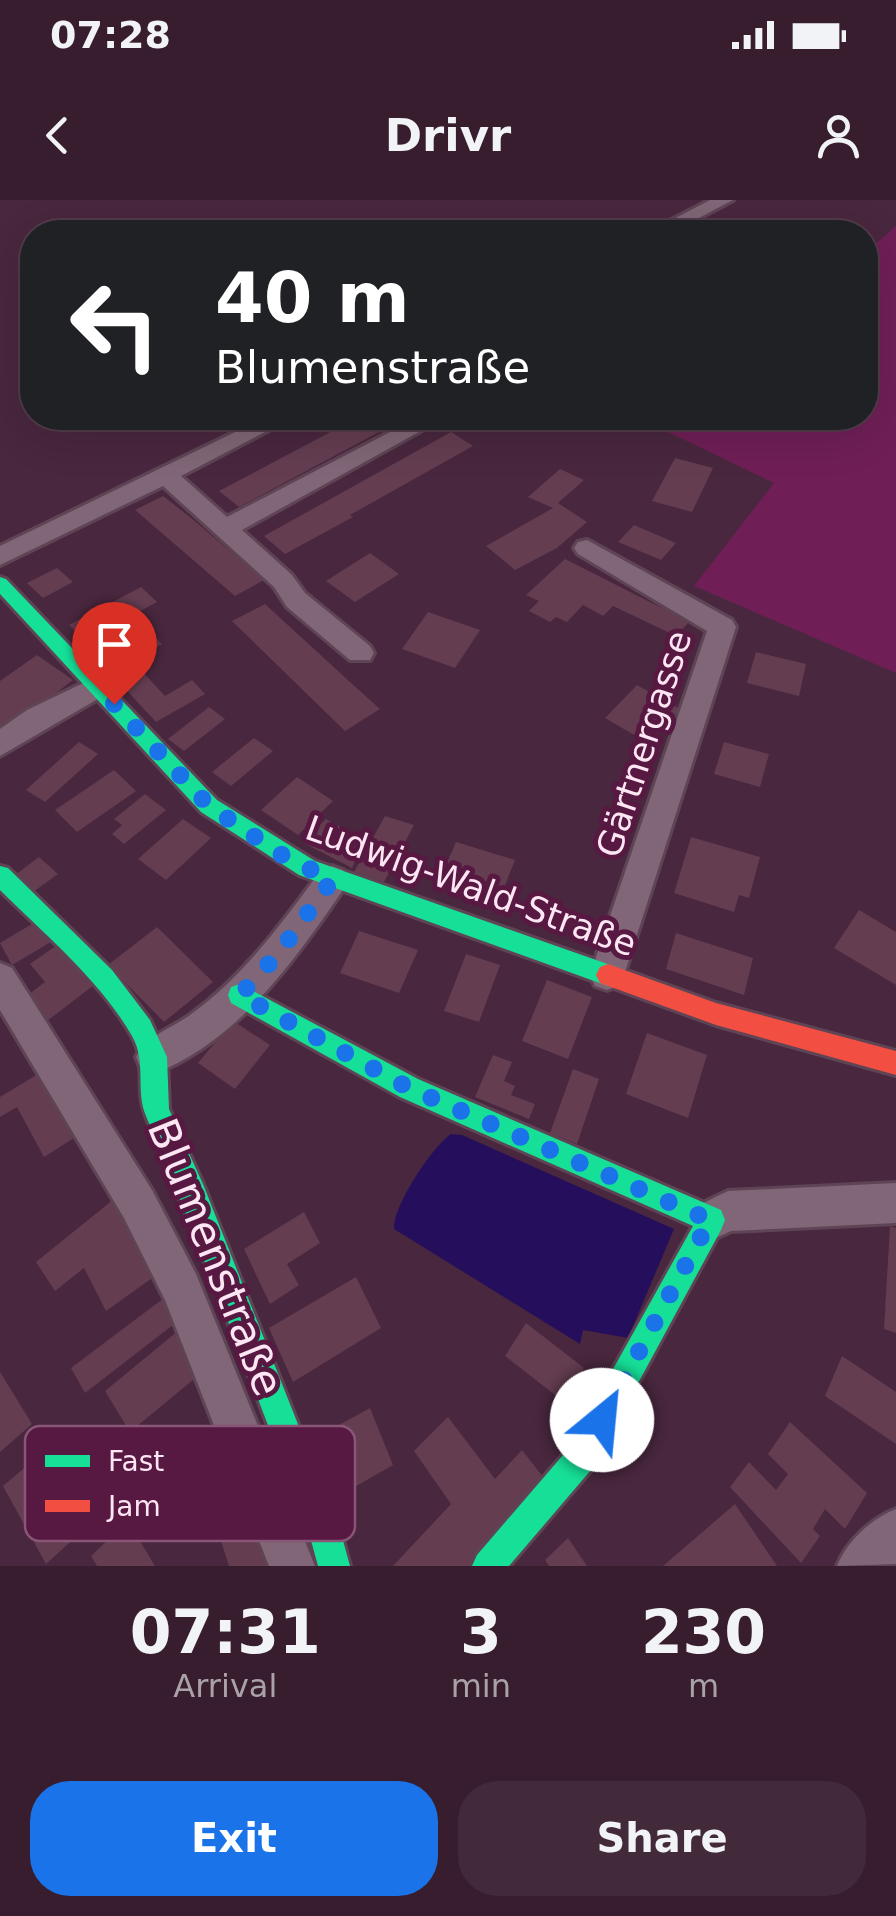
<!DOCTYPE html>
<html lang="en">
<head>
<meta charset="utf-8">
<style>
	body { margin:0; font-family:"DejaVu Sans",sans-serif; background:#422a3a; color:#f1f3f6; height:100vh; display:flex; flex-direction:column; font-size:38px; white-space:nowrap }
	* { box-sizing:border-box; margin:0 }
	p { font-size:32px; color:#aaa2aa }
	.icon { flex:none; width:55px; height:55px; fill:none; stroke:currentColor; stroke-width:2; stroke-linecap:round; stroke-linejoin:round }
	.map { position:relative; height:1366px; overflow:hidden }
	.side { display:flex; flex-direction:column; background:#371d2e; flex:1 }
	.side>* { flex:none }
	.guide { position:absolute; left:20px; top:20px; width:858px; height:210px; border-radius:40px; box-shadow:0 10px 40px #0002,0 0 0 2px #513b4a; background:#202124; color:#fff; overflow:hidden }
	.pin { position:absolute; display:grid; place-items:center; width:85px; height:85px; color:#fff; margin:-102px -42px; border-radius:50% 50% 50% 0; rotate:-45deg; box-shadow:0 0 10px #0007 }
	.pin .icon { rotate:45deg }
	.me { position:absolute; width:110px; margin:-55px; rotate:28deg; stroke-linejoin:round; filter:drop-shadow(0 0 8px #0008) }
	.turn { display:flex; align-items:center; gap:35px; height:210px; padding:0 30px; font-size:45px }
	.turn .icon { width:130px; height:130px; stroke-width:2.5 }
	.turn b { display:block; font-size:70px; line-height:85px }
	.eta { display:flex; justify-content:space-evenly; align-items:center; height:170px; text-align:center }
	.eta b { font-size:60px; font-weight:700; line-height:70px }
	.primary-button { display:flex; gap:20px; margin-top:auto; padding:20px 30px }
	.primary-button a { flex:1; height:115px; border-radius:40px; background:#1a73e8; color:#fff; font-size:40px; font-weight:700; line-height:115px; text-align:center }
	.primary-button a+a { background:#422a3a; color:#f1f3f6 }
	.status { display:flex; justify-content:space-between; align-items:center; height:70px; padding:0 50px; background:#371d2e; direction:ltr }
	.status svg { height:28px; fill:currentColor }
	header { display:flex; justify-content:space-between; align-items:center; height:130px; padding:0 30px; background:#371d2e; font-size:45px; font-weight:700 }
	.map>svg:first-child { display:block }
	.green { fill:#6f1f56 }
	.water { fill:#250f5c }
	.building { fill:#643d51 }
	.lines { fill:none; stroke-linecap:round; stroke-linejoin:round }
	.street-casing { stroke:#5e4455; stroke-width:6 }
	.fast-casing { stroke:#5e4455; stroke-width:6 }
	.jam-casing { stroke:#5e4455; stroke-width:6 }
	.street { fill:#806676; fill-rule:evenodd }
	.fast { fill:#16e098; fill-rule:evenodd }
	.jam { fill:#f24e42; fill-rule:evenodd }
	.route { stroke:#1a73e8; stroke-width:18; stroke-dasharray:0 32.4 }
	.labels { text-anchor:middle; stroke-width:10; stroke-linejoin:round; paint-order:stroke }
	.street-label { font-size:35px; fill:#fde6f3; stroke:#571942 }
	.near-street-label { font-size:42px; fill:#fde6f3; stroke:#571942 }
	.key { fill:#571942; stroke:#895677; stroke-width:2.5 }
	.key-label { font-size:28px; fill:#fde6f3 }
</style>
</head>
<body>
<div class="status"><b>07:28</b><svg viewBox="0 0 49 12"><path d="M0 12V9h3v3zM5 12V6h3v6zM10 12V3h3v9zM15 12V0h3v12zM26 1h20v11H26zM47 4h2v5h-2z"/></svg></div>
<header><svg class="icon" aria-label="back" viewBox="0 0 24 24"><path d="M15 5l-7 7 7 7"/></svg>Drivr<svg class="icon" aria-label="person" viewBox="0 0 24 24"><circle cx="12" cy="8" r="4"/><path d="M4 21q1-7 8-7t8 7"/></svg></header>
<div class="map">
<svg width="896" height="1366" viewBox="0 0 896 1366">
	<rect width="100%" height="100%" fill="#49273e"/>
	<!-- green -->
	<path class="green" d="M896 26V473L694 386 774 283 664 230 678 218H865V53Z"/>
	<!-- water -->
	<path class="water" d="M451 934 462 935 674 1029 628 1138 583 1130 580 1144 394 1029C393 1006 432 947 451 934Z"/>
	<!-- building -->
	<g class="building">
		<path d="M357 218H405L239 307 219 291Z"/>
		<path d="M451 232 473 246 350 315 353 317 285 354 264 336Z"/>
		<path d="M675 258 713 268 692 312 652 301Z"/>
		<path d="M560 269 584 280 558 303 587 322 557 348 515 370 486 346 553 308 528 297Z"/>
		<path d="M163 296 190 317 264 380 235 396 135 310Z"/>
		<path d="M634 325 676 343 661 360 618 342Z"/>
		<path d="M370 353 399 374 355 402 326 381Z"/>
		<path d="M565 359 648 401 690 421 676 436 613 406 603 416 583 405 567 422 556 417 550 422 529 411 539 401 526 395Z"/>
		<path d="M57 368 73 382 43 398 27 383Z"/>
		<path d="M141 387 157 402 85 441 69 425Z"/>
		<path d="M265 404 350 482 380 509 345 531 232 421Z"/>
		<path d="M428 412 480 430 455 468 402 449Z"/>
		<path d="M138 420 162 444 111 473 87 447Z"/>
		<path d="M756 452 806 464 799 496 747 483Z"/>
		<path d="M37 455 73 480 5 532 0 528V481Z"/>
		<path d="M139 468 165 496 192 480 205 494 156 522 117 480Z"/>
		<path d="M637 485 680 509 648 543 605 518Z"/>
		<path d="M209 507 225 519 184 551 168 539Z"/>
		<path d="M254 538 273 551 231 586 212 572Z"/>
		<path d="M79 542 98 554 45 602 26 590Z"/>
		<path d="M724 542 769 554 760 587 714 574Z"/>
		<path d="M114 570 136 591 77 632 55 610Z"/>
		<path d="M297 577 333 601 298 635 261 610Z"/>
		<path d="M145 594 166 610 124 644 112 634 122 625 114 619Z"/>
		<path d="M385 616 414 625 384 682 354 672Z"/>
		<path d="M183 619 211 638 166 680 138 659Z"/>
		<path d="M326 619 345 630 335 640 361 647 352 668 302 642Z"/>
		<path d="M691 637 760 657 749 698 739 695 734 712 674 693Z"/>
		<path d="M456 642 515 660 497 705 437 686Z"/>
		<path d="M39 657 58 674 33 692 15 675Z"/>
		<path d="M859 710 896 732V785L834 748Z"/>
		<path d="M37 721 51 742 12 765 0 743Z"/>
		<path d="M157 727 213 782 164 822 108 765Z"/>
		<path d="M359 731 418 750 399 793 340 773Z"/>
		<path d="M676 733 753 758 744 795 666 769Z"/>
		<path d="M57 745 94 785 47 821 25 797 45 782 30 764Z"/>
		<path d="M466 754 500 765 479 822 444 811Z"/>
		<path d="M547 780 592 797 568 859 522 841Z"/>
		<path d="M233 821 270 845 235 889 198 863Z"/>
		<path d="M647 833 707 855 688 918 626 894Z"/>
		<path d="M493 855 512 862 504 881 515 886 511 895 535 904 529 919 475 897Z"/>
		<path d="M573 869 599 879 577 944 550 933Z"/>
		<path d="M38 874 74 938 44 957 17 907 0 917V897Z"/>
		<path d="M114 999 134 1027 155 1076 106 1111 84 1068 55 1091 36 1062Z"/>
		<path d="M304 1012 320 1043 287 1064 299 1085 270 1104 244 1049Z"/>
		<path d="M890 1026 896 1028V1133L884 1129Z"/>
		<path d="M356 1077 381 1128 293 1182 269 1128Z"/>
		<path d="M164 1098 178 1121 85 1193 71 1168Z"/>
		<path d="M526 1123 584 1168 564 1202 505 1156Z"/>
		<path d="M184 1126 205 1170 130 1232 105 1191Z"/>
		<path d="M842 1156 896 1192V1244L825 1196Z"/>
		<path d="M0 1172 32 1224 0 1252Z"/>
		<path d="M370 1208 393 1265 339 1296 317 1237Z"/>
		<path d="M448 1217 495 1279 522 1250 547 1282 469 1366H393L451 1304 414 1251Z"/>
		<path d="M790 1222 867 1293 845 1329 825 1309 813 1329 820 1336 801 1363 730 1287 749 1262 776 1290 788 1274 768 1254Z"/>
		<path d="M70 1229 113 1303 46 1364 3 1286Z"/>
		<path d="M236 1252 275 1366H229L199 1273Z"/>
		<path d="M735 1304 777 1366H663Z"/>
		<path d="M128 1321 155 1366H97L91 1356Z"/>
		<path d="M568 1338 587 1366H549L545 1360Z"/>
	</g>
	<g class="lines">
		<defs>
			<g id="street">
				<path d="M710 0H733L672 32H649Z"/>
				<path d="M264 218H292L181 276 227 317 417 218H444L242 330 292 375 305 393 370 446 374 453 370 460H350L287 407 274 387 163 286 0 365V346Z"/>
				<path d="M587 340 732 420 736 427 624 775 619 786 607 790 595 786 590 775 707 431 578 354 574 348 578 342Z"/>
				<path d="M98 476 108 479 112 486 108 493 0 556V529L27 510Z"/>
				<path d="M332 666 343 670 348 680 343 690C294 761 238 841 154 874L141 869 136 857C145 837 172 828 190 815 243 777 283 722 321 670Z"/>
				<path d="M0 763 12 768 152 990 196 1074 315 1366H269L165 1100 124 1018 0 810Z"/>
				<path d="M896 983V1023L731 1031 711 1040 697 1034 691 1020 697 1006 728 991Z"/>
				<path d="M896 1309V1364L837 1366C847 1341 871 1319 896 1309Z"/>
			</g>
			<g id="fast">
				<path d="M0 377 6 379 217 600 315 661 616 767 620 775 616 783 608 786 299 675 201 612 0 394Z"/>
				<path d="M0 666 8 668 112 770 150 820 167 857 169 909 203 984 341 1333 350 1366H318L309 1333C256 1193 203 1054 146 916 135 890 147 862 132 836 99 779 45 735 0 690Z"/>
				<path d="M240 784 418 879 721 1010 725 1020 721 1030 591 1270 509 1366H472L477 1355 569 1248 693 1026 400 897 231 803 228 795 231 787Z"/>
			</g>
			<path id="jam" d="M608 764 716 803 896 851V875L716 825 600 783 596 775 600 767Z"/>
		</defs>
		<!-- street casing -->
		<use href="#street" class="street-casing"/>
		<!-- fast casing -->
		<use href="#fast" class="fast-casing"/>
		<!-- jam casing -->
		<use href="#jam" class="jam-casing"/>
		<!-- street -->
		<use href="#street" class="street"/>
		<!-- fast -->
		<use href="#fast" class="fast"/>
		<!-- jam -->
		<use href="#jam" class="jam"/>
	</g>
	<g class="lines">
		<!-- route -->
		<path class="route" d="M114 504 209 606 282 655 332 680 278 754 240 795 409 888 710 1020 602 1220"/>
	</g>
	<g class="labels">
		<!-- street labels -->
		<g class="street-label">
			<text transform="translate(644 544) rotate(-72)" y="12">Gärtnergasse</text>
			<text transform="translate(471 686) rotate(20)" y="12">Ludwig-Wald-Straße</text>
		</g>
		<!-- near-street labels -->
		<g class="near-street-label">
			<text transform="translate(216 1057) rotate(68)" y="15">Blumenstraße</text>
		</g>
	</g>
	<!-- legend -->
	<rect x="25" y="1226" width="330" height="115" rx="15" class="key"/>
	<rect x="45" y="1255" width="45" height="12" fill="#16e098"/>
	<rect x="45" y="1300" width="45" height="12" fill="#f24e42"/>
	<g class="key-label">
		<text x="108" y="1271">Fast</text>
		<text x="108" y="1316">Jam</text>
	</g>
</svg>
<div class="pin" style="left:114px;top:504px;background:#d93025"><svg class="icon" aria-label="arrive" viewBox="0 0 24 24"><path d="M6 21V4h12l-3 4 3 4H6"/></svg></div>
<svg class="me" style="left:602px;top:1220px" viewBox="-20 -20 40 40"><circle r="19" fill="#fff"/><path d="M0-13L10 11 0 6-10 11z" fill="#1a73e8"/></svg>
<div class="guide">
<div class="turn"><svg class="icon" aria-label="left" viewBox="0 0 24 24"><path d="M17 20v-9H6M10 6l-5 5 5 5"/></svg><div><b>40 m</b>Blumenstraße</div></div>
</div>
</div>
<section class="side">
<div class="eta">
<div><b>07:31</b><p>Arrival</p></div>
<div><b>3</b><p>min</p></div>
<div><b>230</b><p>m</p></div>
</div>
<div class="primary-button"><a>Exit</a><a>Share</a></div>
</section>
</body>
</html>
